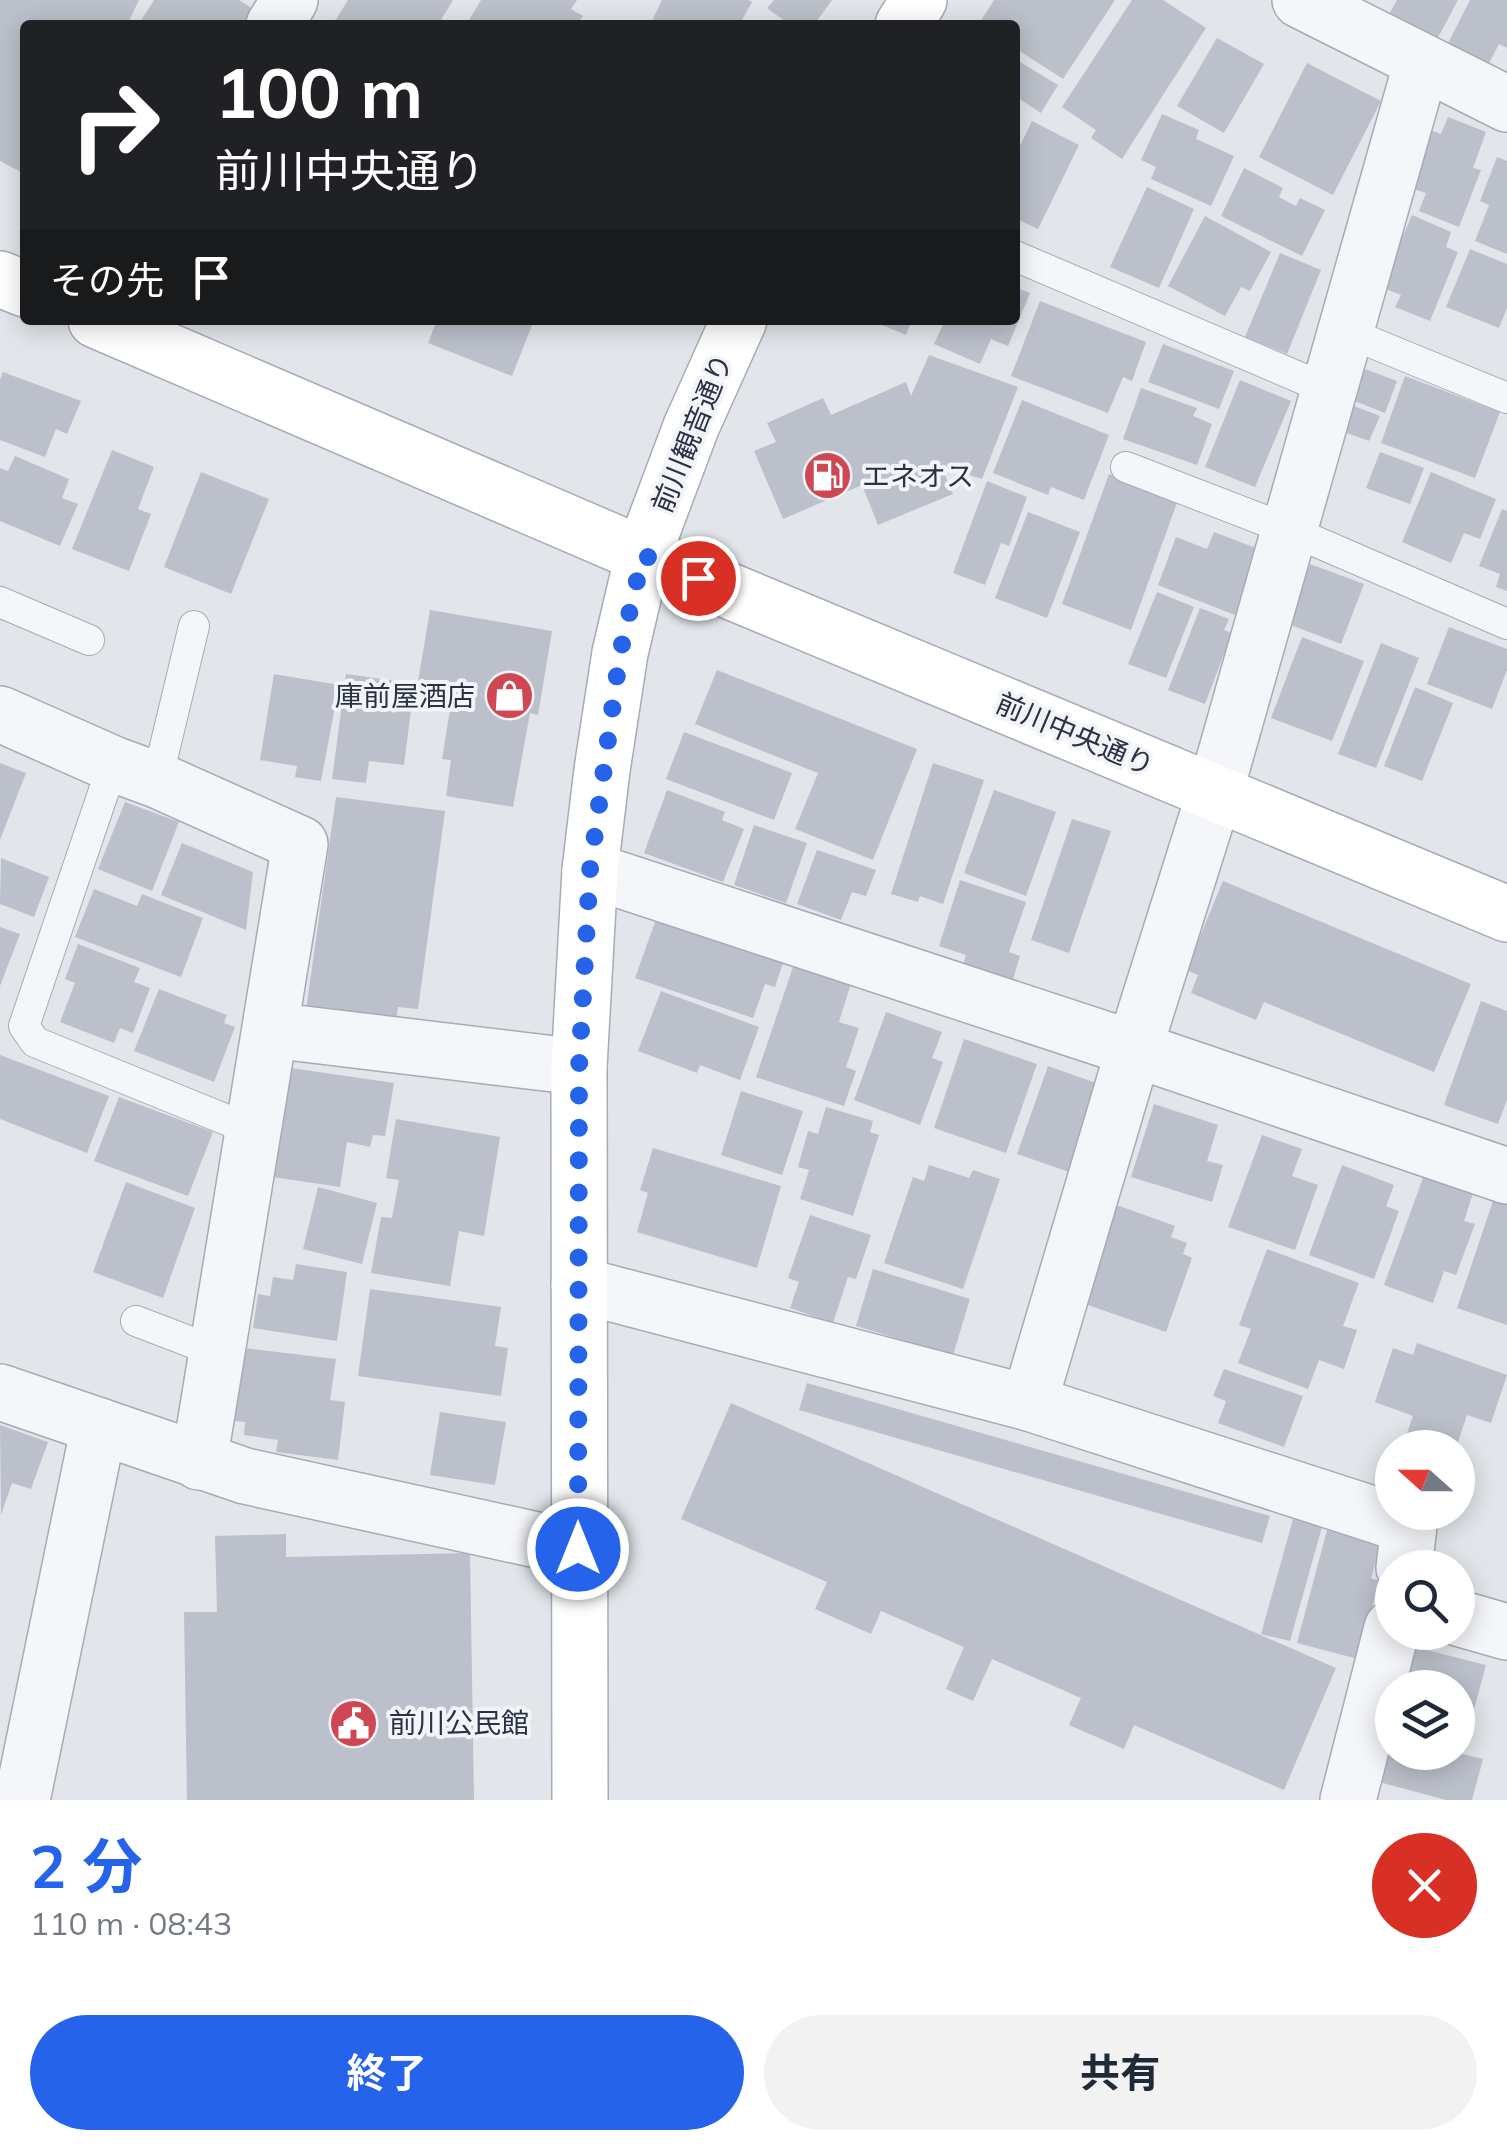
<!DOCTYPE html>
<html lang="ja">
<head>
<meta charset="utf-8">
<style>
	body { margin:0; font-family:Mulish,"Noto Sans JP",sans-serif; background:#f2f2f3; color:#1f2937; height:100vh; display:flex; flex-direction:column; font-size:38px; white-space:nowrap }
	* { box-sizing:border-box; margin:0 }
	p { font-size:32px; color:#747a83 }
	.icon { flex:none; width:55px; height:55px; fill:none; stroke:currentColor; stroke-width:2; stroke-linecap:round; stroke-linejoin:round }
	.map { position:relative; height:1800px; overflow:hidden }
	.side { display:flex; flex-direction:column; background:#fff; flex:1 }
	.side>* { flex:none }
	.hud { position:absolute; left:20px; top:20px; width:1000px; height:305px; border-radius:10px; box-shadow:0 5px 25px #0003; background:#202124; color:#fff; overflow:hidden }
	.needle { width:65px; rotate:291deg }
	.controls { position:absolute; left:1375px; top:1430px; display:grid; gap:20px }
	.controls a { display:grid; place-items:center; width:100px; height:100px; border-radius:50%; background:#fff; box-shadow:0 5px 25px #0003; font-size:50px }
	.pin { position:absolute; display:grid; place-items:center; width:85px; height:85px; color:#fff; margin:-42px; border:5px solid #fff; border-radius:50%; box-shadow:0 2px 10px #0007 }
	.me { position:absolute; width:110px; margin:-55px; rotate:0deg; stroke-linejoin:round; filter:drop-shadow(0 0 8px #0008) }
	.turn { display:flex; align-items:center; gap:35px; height:210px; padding:0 30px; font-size:45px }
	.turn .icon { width:130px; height:130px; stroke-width:2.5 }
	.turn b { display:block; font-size:70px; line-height:85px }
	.then { display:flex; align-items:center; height:95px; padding:0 30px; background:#0003; gap:20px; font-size:38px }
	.round { display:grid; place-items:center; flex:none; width:105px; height:105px; border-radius:52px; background:#f2f2f3 }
	.summary { display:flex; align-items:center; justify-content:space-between; height:170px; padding:0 30px }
	h1 { font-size:60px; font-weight:700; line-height:75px; color:#2563eb }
	.cta { display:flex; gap:20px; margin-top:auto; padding:20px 30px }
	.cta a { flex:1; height:115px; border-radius:60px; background:#2563eb; color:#fff; font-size:40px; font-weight:700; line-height:115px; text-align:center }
	.cta a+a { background:#f2f2f3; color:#1f2937 }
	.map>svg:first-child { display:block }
	.building { fill:#bcc0ca }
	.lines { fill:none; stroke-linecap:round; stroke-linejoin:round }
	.lane-casing { stroke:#a7abb5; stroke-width:32 }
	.street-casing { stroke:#a7abb5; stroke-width:58 }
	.secondary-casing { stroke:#a7abb5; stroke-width:58 }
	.lane { stroke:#f5f6f9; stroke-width:30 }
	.street { stroke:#f5f6f9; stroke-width:55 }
	.secondary { stroke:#fff; stroke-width:55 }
	.route { stroke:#2563eb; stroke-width:18; stroke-dasharray:0 32.4 }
	.labels { text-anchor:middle; stroke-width:8; stroke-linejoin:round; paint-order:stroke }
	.street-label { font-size:28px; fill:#2a3143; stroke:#f2f4f8 }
	.poi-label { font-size:28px; fill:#2a3143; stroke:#f2f4f8; text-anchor:start }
</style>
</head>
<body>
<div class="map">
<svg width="1507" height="1800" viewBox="0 0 1507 1800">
	<rect width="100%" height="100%" fill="#e2e5ea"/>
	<!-- building -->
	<g class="building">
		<path d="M0 0H139L127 25H25V174L0 161Z"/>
		<path d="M154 0H239L256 11 247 25H144L140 22Z"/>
		<path d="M348 0H453L438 25H342L335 21Z"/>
		<path d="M481 0H577L571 9 583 16 577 25H466Z"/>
		<path d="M662 0H749L752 2 739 25H650Z"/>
		<path d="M774 0H832L814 25H790L767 8Z"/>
		<path d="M994 0H1115L1063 79 1015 48V25H978Z"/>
		<path d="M1132 0H1163L1206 28 1122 159 1091 138 1096 130 1062 107Z"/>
		<path d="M1397 0H1458L1434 45 1387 18Z"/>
		<path d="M1470 0H1507V48L1499 44 1485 71 1444 51Z"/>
		<path d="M1217 38 1264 64 1224 133 1177 106Z"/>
		<path d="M1015 59 1058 85 1041 113 1015 96Z"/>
		<path d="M1307 63 1381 101 1333 195 1259 157Z"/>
		<path d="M1162 114 1199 130 1196 139 1234 156 1211 206 1151 179 1156 167 1141 160Z"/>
		<path d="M1448 117 1486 132 1473 168 1481 170 1459 227 1419 211 1426 193 1408 187 1430 130 1441 134Z"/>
		<path d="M1032 121 1079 145 1038 229 1015 218V156Z"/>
		<path d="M1497 157 1507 161V254L1475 241 1489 205 1480 201Z"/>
		<path d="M1244 168 1283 188 1279 197 1296 206 1300 198 1325 210 1302 256 1221 216Z"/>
		<path d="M1147 187 1194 209 1159 288 1110 267Z"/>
		<path d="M1412 215 1451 232 1446 247 1458 252 1430 321 1395 307 1401 295 1381 287Z"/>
		<path d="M1205 216 1271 252 1250 291 1241 287 1225 316 1168 286Z"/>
		<path d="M1470 249 1507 264V308L1499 328 1446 307Z"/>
		<path d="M1280 253 1321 270 1287 354 1245 337Z"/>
		<path d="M1015 287 1030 293 1008 346 991 339 980 364 934 344 945 320H1015Z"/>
		<path d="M1040 301 1146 342 1132 381 1123 377 1108 413 1011 376Z"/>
		<path d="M437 320H534L512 376 428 343Z"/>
		<path d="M870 320H912L906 335Z"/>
		<path d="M1163 344 1234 371 1219 409 1148 382Z"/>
		<path d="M929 355 1018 387 982 479 941 466 953 494 878 525 862 485 783 519 754 451 776 442 767 423 823 398 831 415 906 382 911 396Z"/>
		<path d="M1365 369 1397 381 1385 413 1352 400Z"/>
		<path d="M3 372 81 401 67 434 56 429 45 457 0 440V380Z"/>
		<path d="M1405 376 1500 412 1475 478 1381 443Z"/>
		<path d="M1240 380 1291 401 1255 487 1205 467Z"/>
		<path d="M1141 388 1197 408 1193 416 1212 424 1197 465 1123 439Z"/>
		<path d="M1022 400 1109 435 1084 500 1051 487 1048 495 993 473Z"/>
		<path d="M1354 406 1380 416 1369 441 1344 432Z"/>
		<path d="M112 450 154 467 138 509 151 514 129 571 72 549Z"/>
		<path d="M1380 452 1424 468 1410 504 1366 488Z"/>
		<path d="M15 456 69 479 62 498 78 504 60 546 0 521V468L8 471Z"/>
		<path d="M201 472 269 499 231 594 164 567Z"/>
		<path d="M1431 472 1496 499 1480 539 1464 533 1451 563 1402 542Z"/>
		<path d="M1109 474 1178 500 1131 630 1062 604Z"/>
		<path d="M987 481 1027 497 1009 546 1001 543 985 585 953 573Z"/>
		<path d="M1502 509 1507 511V591L1496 587 1500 574 1479 566Z"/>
		<path d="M1028 512 1080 532 1047 618 995 598Z"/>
		<path d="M1214 532 1256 548 1249 565 1258 569 1240 617 1158 585 1176 537 1207 549Z"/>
		<path d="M1310 564 1364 584 1341 644 1288 624Z"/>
		<path d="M1157 592 1194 607 1166 678 1128 664Z"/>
		<path d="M1200 608 1229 619 1224 630 1232 633 1205 704 1168 690Z"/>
		<path d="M430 610 552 631 538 715 530 713 513 807 446 796 451 760 442 759 453 692 417 687Z"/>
		<path d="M1449 627 1507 649V670L1492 709 1427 684Z"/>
		<path d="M1302 637 1364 661 1332 741 1271 718Z"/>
		<path d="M1381 643 1419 658 1376 768 1338 754Z"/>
		<path d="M717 670 917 749 873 860 795 829 818 773 695 724Z"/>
		<path d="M274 674 339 685 321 781 295 777 297 766 260 760Z"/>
		<path d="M346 674 396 681 395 691 413 694 404 765 369 761 366 783 332 779Z"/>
		<path d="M1415 687 1453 703 1422 781 1384 766Z"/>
		<path d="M684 732 792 773 774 820 666 779Z"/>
		<path d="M0 763 26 773 0 840Z"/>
		<path d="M933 763 984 780 943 904 920 896 918 902 891 894Z"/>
		<path d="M667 790 725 812 722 820 744 829 723 882 644 853Z"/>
		<path d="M994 790 1056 812 1026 896 964 873Z"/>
		<path d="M336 797 445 811 418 1009 398 1007 395 1029 305 1017Z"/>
		<path d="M125 802 179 822 152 891 98 869Z"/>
		<path d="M1072 819 1111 831 1069 953 1031 940Z"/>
		<path d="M754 825 807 843 786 903 734 885Z"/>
		<path d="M182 843 253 872 246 930 161 895Z"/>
		<path d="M817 850 876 870 866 896 852 892 841 920 797 904Z"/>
		<path d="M1 858 49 877 34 917 0 904Z"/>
		<path d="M960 880 1026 902 1009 952 1020 956 1013 979 988 971 986 978 962 969 966 955 939 946Z"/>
		<path d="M1223 881 1471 984 1434 1072 1264 1002 1256 1020 1191 993 1198 975 1186 970Z"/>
		<path d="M94 889 137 906 142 894 203 918 181 977 75 937Z"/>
		<path d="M659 911 786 954 775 987 765 984 753 1018 635 978Z"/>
		<path d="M0 927 20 934 0 986Z"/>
		<path d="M78 944 140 968 134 982 150 988 133 1033 120 1028 114 1043 60 1022 75 983 65 979Z"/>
		<path d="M795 961 852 980 839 1022 859 1028 846 1067 856 1071 844 1106 756 1077Z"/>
		<path d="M159 989 227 1015 224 1023 235 1027 214 1082 134 1051Z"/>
		<path d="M661 991 759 1027 740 1080 700 1065 697 1073 638 1051Z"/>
		<path d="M1481 1001 1507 1011V1100L1498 1124 1444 1105Z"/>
		<path d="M886 1012 942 1032 932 1058 943 1062 920 1125 854 1100Z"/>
		<path d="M964 1039 1037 1064 1006 1153 934 1128Z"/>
		<path d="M0 1055 109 1096 87 1153 0 1119Z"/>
		<path d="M1048 1066 1102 1085 1072 1173 1017 1154Z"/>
		<path d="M291 1068 394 1083 385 1136 373 1135 370 1147 347 1142 340 1187 273 1177Z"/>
		<path d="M741 1091 803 1111 782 1175 721 1155Z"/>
		<path d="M119 1097 213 1132 188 1196 94 1161Z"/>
		<path d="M1154 1104 1218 1125 1207 1161 1223 1165 1212 1202 1131 1177Z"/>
		<path d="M826 1107 873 1121 870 1132 879 1135 853 1216 800 1199 809 1170 798 1167 808 1131 818 1134Z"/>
		<path d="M396 1119 500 1137 484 1236 459 1231 450 1286 371 1273 381 1217 392 1218 399 1180 386 1178Z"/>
		<path d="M1262 1135 1302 1149 1292 1176 1318 1185 1295 1250 1228 1227Z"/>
		<path d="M653 1148 781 1186 757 1268 637 1232 648 1193 640 1190Z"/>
		<path d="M929 1165 969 1178 973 1170 1000 1179 963 1289 884 1263 913 1177 924 1181Z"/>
		<path d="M1342 1165 1394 1185 1386 1206 1399 1211 1374 1279 1309 1255Z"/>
		<path d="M1424 1175 1473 1193 1464 1221 1475 1224 1456 1275 1444 1271 1433 1303 1384 1285Z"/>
		<path d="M126 1182 195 1208 163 1298 93 1272Z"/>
		<path d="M318 1187 377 1203 362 1264 303 1249Z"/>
		<path d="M1494 1198 1507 1202V1325L1457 1308Z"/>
		<path d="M1114 1204 1175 1226 1171 1237 1187 1243 1183 1254 1192 1258 1166 1332 1079 1302Z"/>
		<path d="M810 1215 871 1235 856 1279 848 1277 833 1323 790 1308 799 1282 788 1278Z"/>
		<path d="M1267 1249 1359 1283 1343 1326 1357 1330 1344 1369 1319 1360 1308 1389 1238 1363 1251 1329 1239 1325Z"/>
		<path d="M296 1264 347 1272 337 1341 253 1328 258 1294 270 1296 273 1277 293 1280Z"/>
		<path d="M873 1269 970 1299 953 1355 856 1326Z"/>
		<path d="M370 1289 501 1307 495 1346 508 1348 501 1396 358 1376Z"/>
		<path d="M1417 1343 1507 1375 1491 1423 1467 1415 1456 1448H1402L1413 1416 1375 1402 1393 1348 1413 1355Z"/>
		<path d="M244 1348 336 1359 330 1400 345 1402 338 1460 276 1452 278 1440 244 1435 245 1422 235 1421Z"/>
		<path d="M1224 1369 1303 1396 1284 1447 1218 1423 1226 1401 1213 1396Z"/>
		<path d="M807 1383 1270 1516 1262 1543 799 1410Z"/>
		<path d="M731 1403 1336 1668 1284 1790 1134 1725 1124 1749 1069 1725 1081 1698 992 1659 973 1701 946 1689 964 1647 881 1611 871 1634 815 1609 827 1582 681 1519Z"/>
		<path d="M440 1412 506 1422 495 1485 430 1475Z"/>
		<path d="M0 1425 48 1442 31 1489 12 1483 1 1515Z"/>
		<path d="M1293 1519 1322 1527 1290 1641 1261 1634Z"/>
		<path d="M1327 1530 1381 1544 1371 1578 1379 1581 1358 1659 1297 1643Z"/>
		<path d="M286 1534V1557L470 1553 474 1800H187L184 1612H217L215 1536Z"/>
		<path d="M1415 1647 1486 1665 1462 1754 1483 1759 1472 1800H1446L1379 1782 1391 1737 1392 1752H1458V1688H1405Z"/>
	</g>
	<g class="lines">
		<defs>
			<g id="lane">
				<path d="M1015 256 1329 390"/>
				<path d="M1346 332 1507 398"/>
				<path d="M1126 467 1289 530 1507 624"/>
				<path d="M0 602 89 640"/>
				<path d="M113 764 24 1026 35 1042 254 1131"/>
				<path d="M157 780 194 626"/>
				<path d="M136 1321 217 1352"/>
			</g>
			<g id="street">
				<path d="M1300 0 1507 104"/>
				<path d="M274 25 290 0"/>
				<path d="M0 714 113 764 157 780 300 844 199 1462"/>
				<path d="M590 870 1134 1049 1507 1176"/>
				<path d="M271 1030 579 1067"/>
				<path d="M579 1285 1029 1403 1409 1526 1404 1568"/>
				<path d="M0 1392 245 1476 578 1549"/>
				<path d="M1029 1403 1134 1049 1215 792 1422 62"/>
				<path d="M1458 1618 1507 1632"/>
				<path d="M22 1800 99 1426"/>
				<path d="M1348 1800 1392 1628"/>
			</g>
			<g id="secondary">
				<path d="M903 25 919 0"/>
				<path d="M0 279 25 289"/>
				<path d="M96 320 643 555 1507 914"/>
				<path d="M580 1800 579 1067 590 870 602 770 620 653 643 555 691 427 739 320"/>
			</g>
		</defs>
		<!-- lane casing -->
		<use href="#lane" class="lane-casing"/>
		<!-- street casing -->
		<use href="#street" class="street-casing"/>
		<!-- secondary casing -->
		<use href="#secondary" class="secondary-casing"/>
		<!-- lane -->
		<use href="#lane" class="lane"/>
		<!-- street -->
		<use href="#street" class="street"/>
		<!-- secondary -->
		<use href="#secondary" class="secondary"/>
	</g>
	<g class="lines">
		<!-- route -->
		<path class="route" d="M578 1549 579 1067 590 870 620 653 643 555 698 578"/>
	</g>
	<!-- icons -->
	<defs>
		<symbol id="fuel-disc" viewBox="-11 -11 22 22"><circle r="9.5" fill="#cf4752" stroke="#f2f4f8"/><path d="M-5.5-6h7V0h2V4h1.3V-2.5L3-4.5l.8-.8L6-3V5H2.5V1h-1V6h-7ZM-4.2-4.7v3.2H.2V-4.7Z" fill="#fff"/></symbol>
		<symbol id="shop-disc" viewBox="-11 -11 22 22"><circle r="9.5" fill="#cf4752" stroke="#f2f4f8"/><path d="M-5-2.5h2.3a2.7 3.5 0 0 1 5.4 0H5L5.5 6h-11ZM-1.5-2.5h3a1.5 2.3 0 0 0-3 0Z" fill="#fff"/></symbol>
		<symbol id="civic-disc" viewBox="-11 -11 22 22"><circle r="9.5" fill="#cf4752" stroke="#f2f4f8"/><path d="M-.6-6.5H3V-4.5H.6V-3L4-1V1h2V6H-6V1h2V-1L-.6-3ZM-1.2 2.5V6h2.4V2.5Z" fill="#fff"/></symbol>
	</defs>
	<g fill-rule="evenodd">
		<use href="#fuel-disc" x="800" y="448" width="55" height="55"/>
		<use href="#shop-disc" x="482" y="668" width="55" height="55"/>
		<use href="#civic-disc" x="326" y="1696" width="55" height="55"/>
	</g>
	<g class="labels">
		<!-- street labels -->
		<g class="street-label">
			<text transform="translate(692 433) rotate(-68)" y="10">前川観音通り</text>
			<text transform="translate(1075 734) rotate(23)" y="10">前川中央通り</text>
		</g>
		<!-- poi labels -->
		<g class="poi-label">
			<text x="862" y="486">エネオス</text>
			<text x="475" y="706" text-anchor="end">庫前屋酒店</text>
			<text x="389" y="1733">前川公民館</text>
		</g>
	</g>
</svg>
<div class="controls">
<a><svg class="needle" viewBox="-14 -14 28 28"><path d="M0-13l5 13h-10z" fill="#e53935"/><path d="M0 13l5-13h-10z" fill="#747a83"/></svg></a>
<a><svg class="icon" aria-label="search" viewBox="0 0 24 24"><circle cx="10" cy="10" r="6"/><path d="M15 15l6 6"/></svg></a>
<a><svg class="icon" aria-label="layers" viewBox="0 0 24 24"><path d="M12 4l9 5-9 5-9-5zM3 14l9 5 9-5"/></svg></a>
</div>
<div class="pin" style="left:698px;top:578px;background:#d93025"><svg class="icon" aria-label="arrive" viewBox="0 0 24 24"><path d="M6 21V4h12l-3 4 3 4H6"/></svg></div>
<svg class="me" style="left:578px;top:1549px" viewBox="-20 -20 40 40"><circle r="17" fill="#2563eb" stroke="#fff" stroke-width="3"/><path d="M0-11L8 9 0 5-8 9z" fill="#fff"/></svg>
<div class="hud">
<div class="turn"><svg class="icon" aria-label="right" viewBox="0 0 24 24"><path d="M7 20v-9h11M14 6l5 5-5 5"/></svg><div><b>100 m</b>前川中央通り</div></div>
<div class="then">その先<svg class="icon" aria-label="arrive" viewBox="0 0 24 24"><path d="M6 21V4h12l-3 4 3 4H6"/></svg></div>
</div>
</div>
<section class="side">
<div class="summary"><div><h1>2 分</h1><p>110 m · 08:43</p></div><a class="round" style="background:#d93025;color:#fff"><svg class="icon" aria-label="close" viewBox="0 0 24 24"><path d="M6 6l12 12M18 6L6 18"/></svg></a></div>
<div class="cta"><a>終了</a><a>共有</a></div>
</section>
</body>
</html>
